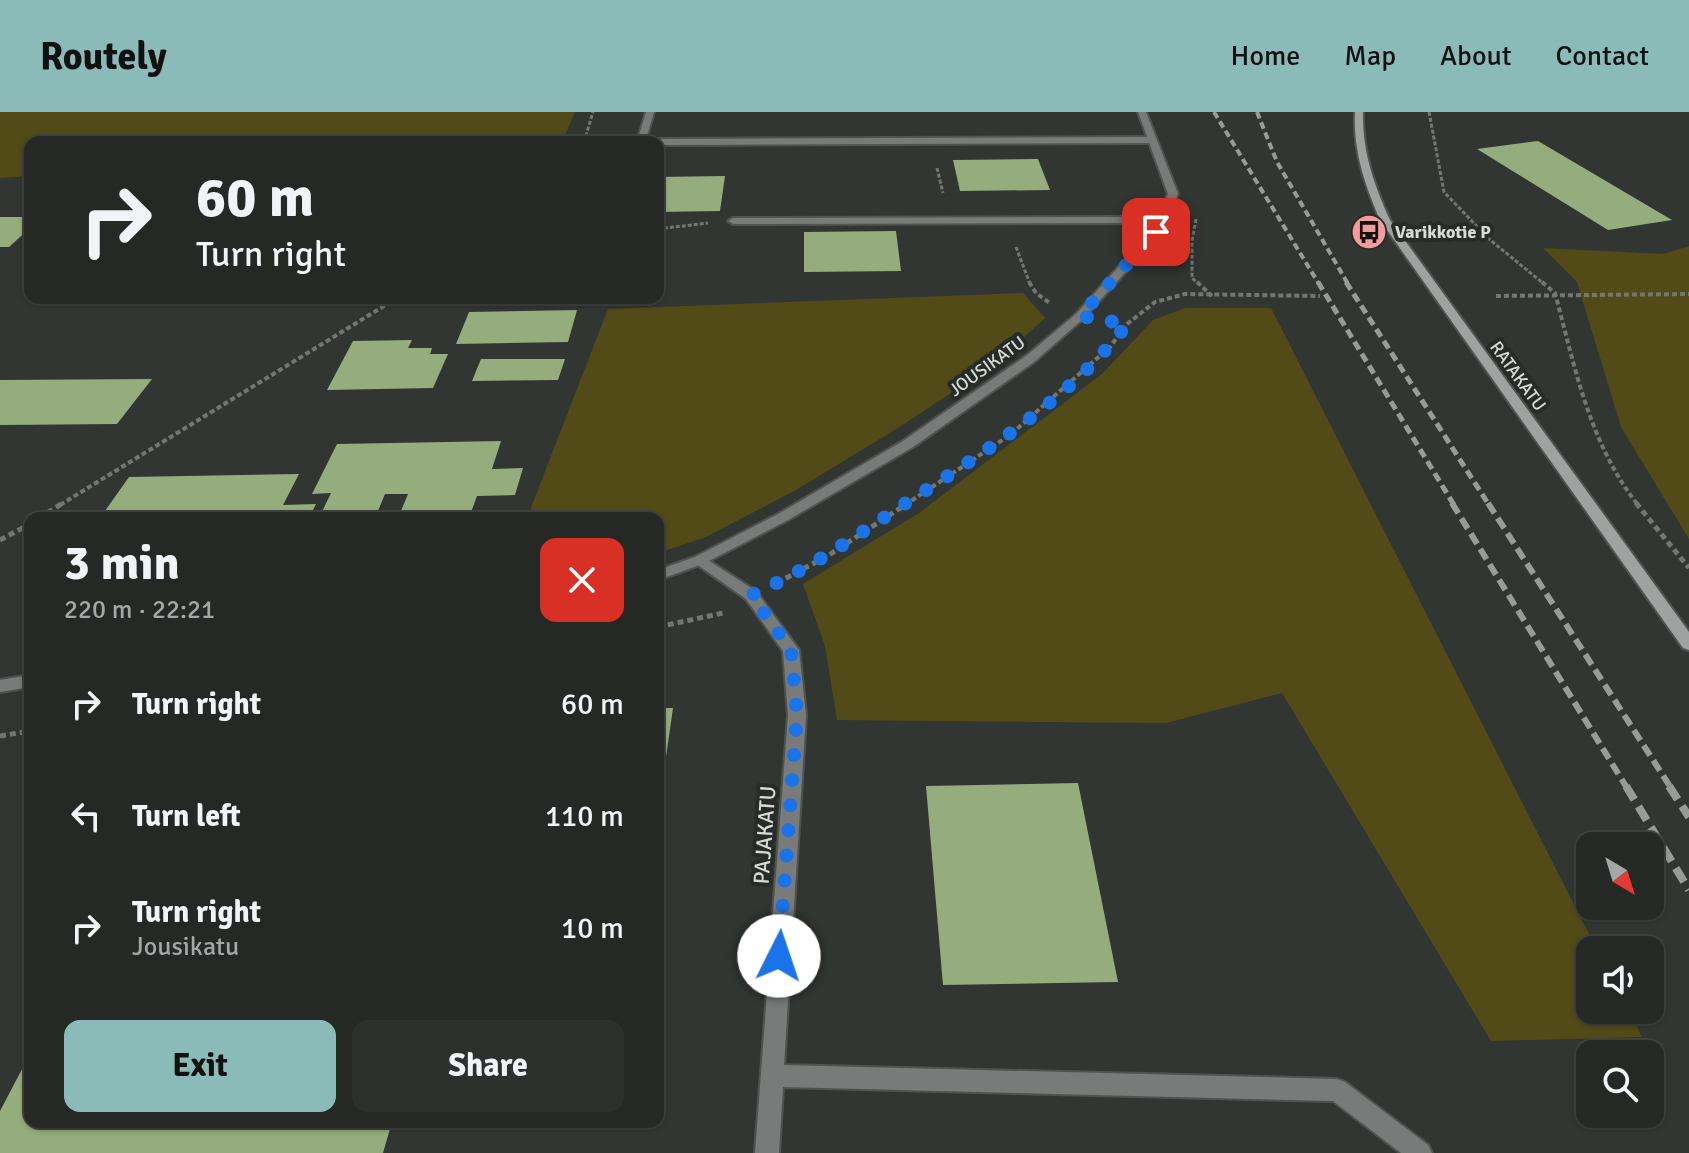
<!DOCTYPE html>
<html lang="en">
<head>
<meta charset="utf-8">
<style>
	body { margin:0; font-family:Signika,sans-serif; background:#2e302e; color:#f1f3f6; height:100vh; display:flex; flex-direction:column; font-size:30px; white-space:nowrap }
	* { box-sizing:border-box; margin:0 }
	p { font-size:26px; color:#a4a6a7 }
	.icon { flex:none; width:44px; height:44px; fill:none; stroke:currentColor; stroke-width:2; stroke-linecap:round; stroke-linejoin:round }
	.map { position:relative; flex:1; overflow:hidden }
	.panel { position:absolute; left:24px; top:400px; width:640px; height:616px; display:flex; flex-direction:column; background:#262826; border-radius:16px; box-shadow:0 2px 6px #0004,0 0 0 2px #424443 }
	.panel>* { flex:none }
	.guide { position:absolute; left:24px; top:24px; width:640px; height:168px; border-radius:16px; box-shadow:0 2px 6px #0004,0 0 0 2px #424443; background:#262826; color:#f1f3f6; overflow:hidden }
	.needle { width:52px; rotate:142deg }
	.tools { position:absolute; left:1576px; top:720px; display:grid; gap:16px }
	.tools a { display:grid; place-items:center; width:88px; height:88px; border-radius:16px; background:#262826; box-shadow:0 2px 6px #0004,0 0 0 2px #424443; font-size:40px }
	.pin { position:absolute; display:grid; place-items:center; width:68px; height:68px; color:#fff; margin:-34px; border-radius:16px; box-shadow:0 4px 12px #0006 }
	.me { position:absolute; width:88px; margin:-44px; rotate:4deg; stroke-linejoin:round; filter:drop-shadow(0 0 6px #0008) }
	.turn { display:flex; align-items:center; gap:28px; height:168px; padding:0 40px; font-size:36px }
	.turn .icon { width:104px; height:104px; stroke-width:2.5 }
	.turn b { display:block; font-size:56px; line-height:68px }
	.round { display:grid; place-items:center; flex:none; width:84px; height:84px; border-radius:16px; background:#2e302e }
	.head { display:flex; align-items:center; justify-content:space-between; height:136px; padding:0 40px }
	h1 { font-size:48px; font-weight:800; line-height:60px }
	.action { display:flex; gap:16px; margin-top:auto; padding:16px 40px }
	.action a { flex:1; height:92px; border-radius:16px; background:#8bbbb9; color:#111; font-size:32px; font-weight:800; line-height:92px; text-align:center }
	.action a+a { background:#2e302e; color:#f1f3f6 }
	ul { padding:0; list-style:none }
	li { display:flex; align-items:center; gap:24px; height:112px; padding:0 40px }
	li div { flex:1 }
	li b { display:block; font-size:30px }
	li em { font-style:normal }
	header { display:flex; align-items:center; gap:48px; box-sizing:border-box; height:112px; padding:0 40px; background:#8bbbb9; color:#111 }
	header strong { font-size:38px }
	nav { display:flex; gap:44px; margin-inline-start:auto; font-size:28px }
	.map>svg:first-child { display:block }
	.green { fill:#524b18 }
	.building { fill:#95ac7c }
	.lines { fill:none; stroke-linecap:round; stroke-linejoin:round }
	.service-casing { stroke:#505451; stroke-width:4 }
	.minor-casing { stroke:#505451; stroke-width:4 }
	.secondary-casing { stroke:#505451; stroke-width:4 }
	.path-far2 { stroke:#737774; stroke-width:3; stroke-dasharray:4 2; stroke-linecap:butt }
	.path-far1 { stroke:#737774; stroke-width:4; stroke-dasharray:5 3; stroke-linecap:butt }
	.path { stroke:#737774; stroke-width:5; stroke-dasharray:6 4; stroke-linecap:butt }
	.service { fill:#797b7b; fill-rule:evenodd }
	.minor { fill:#797b7b; fill-rule:evenodd }
	.secondary { fill:#9ea3a2; fill-rule:evenodd }
	.rail-far3 { stroke:#989c99; stroke-width:4; stroke-dasharray:7 4; stroke-linecap:butt }
	.rail-far2 { stroke:#989c99; stroke-width:5; stroke-dasharray:9 5; stroke-linecap:butt }
	.rail-far1 { stroke:#989c99; stroke-width:6; stroke-dasharray:12 6; stroke-linecap:butt }
	.rail { stroke:#989c99; stroke-width:8; stroke-dasharray:16 8; stroke-linecap:butt }
	.route { stroke:#1a73e8; stroke-width:14; stroke-dasharray:0 25.2 }
	.labels { text-anchor:middle; stroke-width:8; stroke-linejoin:round; paint-order:stroke }
	.far-poi-label { font-size:18px; font-weight:bold; fill:#d8dbd9; stroke:#282c29; text-anchor:start }
	.far-street-label { font-size:18px; fill:#d8dbd9; stroke:#282c29 }
	.street-label { font-size:22px; fill:#d8dbd9; stroke:#282c29 }
</style>
</head>
<body>
<header>
<strong>Routely</strong>
<nav><a>Home</a><a>Map</a><a>About</a><a>Contact</a></nav>
</header>
<div class="map">
<svg width="1689" height="1041" viewBox="0 0 1689 1041">
	<rect width="100%" height="100%" fill="#323633"/>
	<!-- green -->
	<g class="green">
		<path d="M0 0H575L562 30H30V64L0 66Z"/>
		<path d="M1689 134V427L1621 315 1577 170 1543 136 1663 142Z"/>
		<path d="M1023 181 1045 206 992 254 901 314 796 378 706 425 658 441V406H527L608 197Z"/>
		<path d="M1185 196H1271L1597 838H1590V898H1628L1642 925 1491 929 1282 581 1166 611 837 608 825 534 803 472 919 401 1102 262 1153 208Z"/>
	</g>
	<!-- building -->
	<g class="building">
		<path d="M1538 29 1672 108 1608 118 1477 37Z"/>
		<path d="M1038 47 1050 78 960 79 953 48Z"/>
		<path d="M725 64 720 99 658 100V65Z"/>
		<path d="M0 105H30V116L9 135H0Z"/>
		<path d="M896 119 901 159 804 160V120Z"/>
		<path d="M577 198 568 230 456 232 469 200Z"/>
		<path d="M412 228 408 236H432L430 242H448L433 276 327 278 353 229Z"/>
		<path d="M481 247H565L558 268 472 269Z"/>
		<path d="M152 267 117 312 0 313V268Z"/>
		<path d="M501 329 492 357 523 356 515 383 477 384 469 406H398L408 382H385L375 406H319L331 381 312 382 337 332Z"/>
		<path d="M299 362 283 393 316 392 309 406H100L129 365Z"/>
		<path d="M658 596H673L660 687H658Z"/>
		<path d="M1078 671 1118 870 943 873 926 674Z"/>
		<path d="M30 942V1010H392L383 1041H0V999Z"/>
	</g>
	<g class="lines">
		<defs>
			<g id="service">
				<path d="M646 0H654L646 27 1153 25 1157 28 1153 31 658 33V30H637Z"/>
				<path d="M1122 105 1161 120 1156 123 1121 111 733 112 728 109 733 106Z"/>
				<path d="M700 443 756 479 799 538 806 603 784 953 1337 967 1345 970 1428 1033 1432 1041H1401L1333 989 783 975 779 1041H755L788 603 783 539 746 487 695 451 693 448Z"/>
			</g>
			<g id="minor">
				<path d="M1138 0H1146L1178 82 1160 122 1084 206 1034 250 913 335 788 408 705 451 658 468V458L695 445 778 402 903 329 1026 244 1076 202 1151 119 1168 82Z"/>
				<path d="M30 563V575L0 580V568Z"/>
			</g>
			<path id="secondary" d="M1355 0H1363C1362 39 1374 73 1390 108L1689 520V538L1683 536 1380 108C1365 73 1353 39 1355 0Z"/>
		</defs>
		<!-- service casing -->
		<use href="#service" class="service-casing"/>
		<!-- minor casing -->
		<use href="#minor" class="minor-casing"/>
		<!-- secondary casing -->
		<use href="#secondary" class="secondary-casing"/>
		<!-- path-far2 -->
		<g class="path-far2">
			<path d="M1429 0 1444 80 1489 127 1544 172"/>
			<path d="M584 30 593 0"/>
			<path d="M937 56 943 81"/>
			<path d="M1196 107 1192 129V166L1199 172"/>
			<path d="M658 117 708 111"/>
			<path d="M1016 135 1030 172"/>
		</g>
		<!-- path-far1 -->
		<g class="path-far1">
			<path d="M1029 170 1036 181 1051 192"/>
			<path d="M1197 170 1212 184"/>
			<path d="M1542 170 1555 181C1575 255 1589 331 1638 393"/>
			<path d="M1496 184 1689 182"/>
			<path d="M60 393 397 186"/>
			<path d="M905 393 1010 323 1110 235 1127 212 1155 190 1185 182 1320 184"/>
		</g>
		<!-- path -->
		<g class="path">
			<path d="M1636 391 1689 456"/>
			<path d="M39 406 63 391"/>
			<path d="M0 428 30 412"/>
			<path d="M777 471 829 443 908 391"/>
			<path d="M658 515 723 501"/>
			<path d="M0 624 30 619"/>
		</g>
		<!-- service -->
		<use href="#service" class="service"/>
		<!-- minor -->
		<use href="#minor" class="minor"/>
		<!-- secondary -->
		<use href="#secondary" class="secondary"/>
		<!-- rail-far3 -->
		<g class="rail-far3">
			<path d="M1214 0 1319 172"/>
			<path d="M1257 0 1277 50 1348 172"/>
		</g>
		<!-- rail-far2 -->
		<g class="rail-far2">
			<path d="M1318 170 1454 393"/>
			<path d="M1346 170 1489 393"/>
		</g>
		<!-- rail-far1 -->
		<g class="rail-far1">
			<path d="M1452 391 1627 676"/>
			<path d="M1488 391 1671 676"/>
		</g>
		<!-- rail -->
		<g class="rail">
			<path d="M1626 674 1689 778"/>
			<path d="M1669 674 1689 705"/>
		</g>
	</g>
	<g class="lines">
		<!-- route -->
		<path class="route" d="M779 844 797 603 791 538 751 483C808 458 858 423 909 389 984 341 1073 284 1127 212L1080 204 1156 120"/>
	</g>
	<!-- icons -->
	<defs>
		<symbol id="bus-disc" viewBox="-11 -11 22 22"><circle r="9.5" fill="#f59b9e" stroke="#282c29"/><path d="M-5-6H5V4H4V6H2V4H-2V6H-4V4H-5ZM-3.5-4V0h7V-4ZM-3.5 1.2v1.5H-2V1.2ZM2 1.2v1.5H3.5V1.2Z" fill="#111"/></symbol>
	</defs>
	<g fill-rule="evenodd">
		<use href="#bus-disc" x="1349" y="100" width="40" height="40"/>
	</g>
	<g class="labels">
		<!-- far-poi labels -->
		<g class="far-poi-label">
			<text x="1395" y="126">Varikkotie P</text>
		</g>
		<!-- far-street labels -->
		<g class="far-street-label">
			<text transform="translate(987 254) rotate(-36)" y="6">JOUSIKATU</text>
			<text transform="translate(1518 264) rotate(54)" y="6">RATAKATU</text>
		</g>
		<!-- street labels -->
		<g class="street-label">
			<text transform="translate(764 723) rotate(-86)" y="8">PAJAKATU</text>
		</g>
	</g>
</svg>
<div class="tools">
<a><svg class="needle" viewBox="-14 -14 28 28"><path d="M0-13l5 13h-10z" fill="#e53935"/><path d="M0 13l5-13h-10z" fill="#a4a6a7"/></svg></a>
<a><svg class="icon" aria-label="sound" viewBox="0 0 24 24"><path d="M4 9h4l5-4v14l-5-4H4zM17 9q2 3 0 6"/></svg></a>
<a><svg class="icon" aria-label="search" viewBox="0 0 24 24"><circle cx="10" cy="10" r="6"/><path d="M15 15l6 6"/></svg></a>
</div>
<div class="pin" style="left:1156px;top:120px;background:#d93025"><svg class="icon" aria-label="arrive" viewBox="0 0 24 24"><path d="M6 21V4h12l-3 4 3 4H6"/></svg></div>
<svg class="me" style="left:779px;top:844px" viewBox="-20 -20 40 40"><circle r="19" fill="#fff"/><path d="M0-13L10 11 0 6-10 11z" fill="#1a73e8"/></svg>
<div class="guide">
<div class="turn"><svg class="icon" aria-label="right" viewBox="0 0 24 24"><path d="M7 20v-9h11M14 6l5 5-5 5"/></svg><div><b>60 m</b>Turn right</div></div>
</div>
<section class="panel">
<div class="head"><div><h1>3 min</h1><p>220 m · 22:21</p></div><a class="round" style="background:#d93025;color:#fff"><svg class="icon" aria-label="close" viewBox="0 0 24 24"><path d="M6 6l12 12M18 6L6 18"/></svg></a></div>
<ul>
<li><svg class="icon" aria-label="right" viewBox="0 0 24 24"><path d="M7 20v-9h11M14 6l5 5-5 5"/></svg><div><b>Turn right</b></div><em>60 m</em></li>
<li><svg class="icon" aria-label="left" viewBox="0 0 24 24"><path d="M17 20v-9H6M10 6l-5 5 5 5"/></svg><div><b>Turn left</b></div><em>110 m</em></li>
<li><svg class="icon" aria-label="right" viewBox="0 0 24 24"><path d="M7 20v-9h11M14 6l5 5-5 5"/></svg><div><b>Turn right</b><p>Jousikatu</p></div><em>10 m</em></li>
</ul>
<div class="action"><a>Exit</a><a>Share</a></div>
</section>
</div>
</body>
</html>
